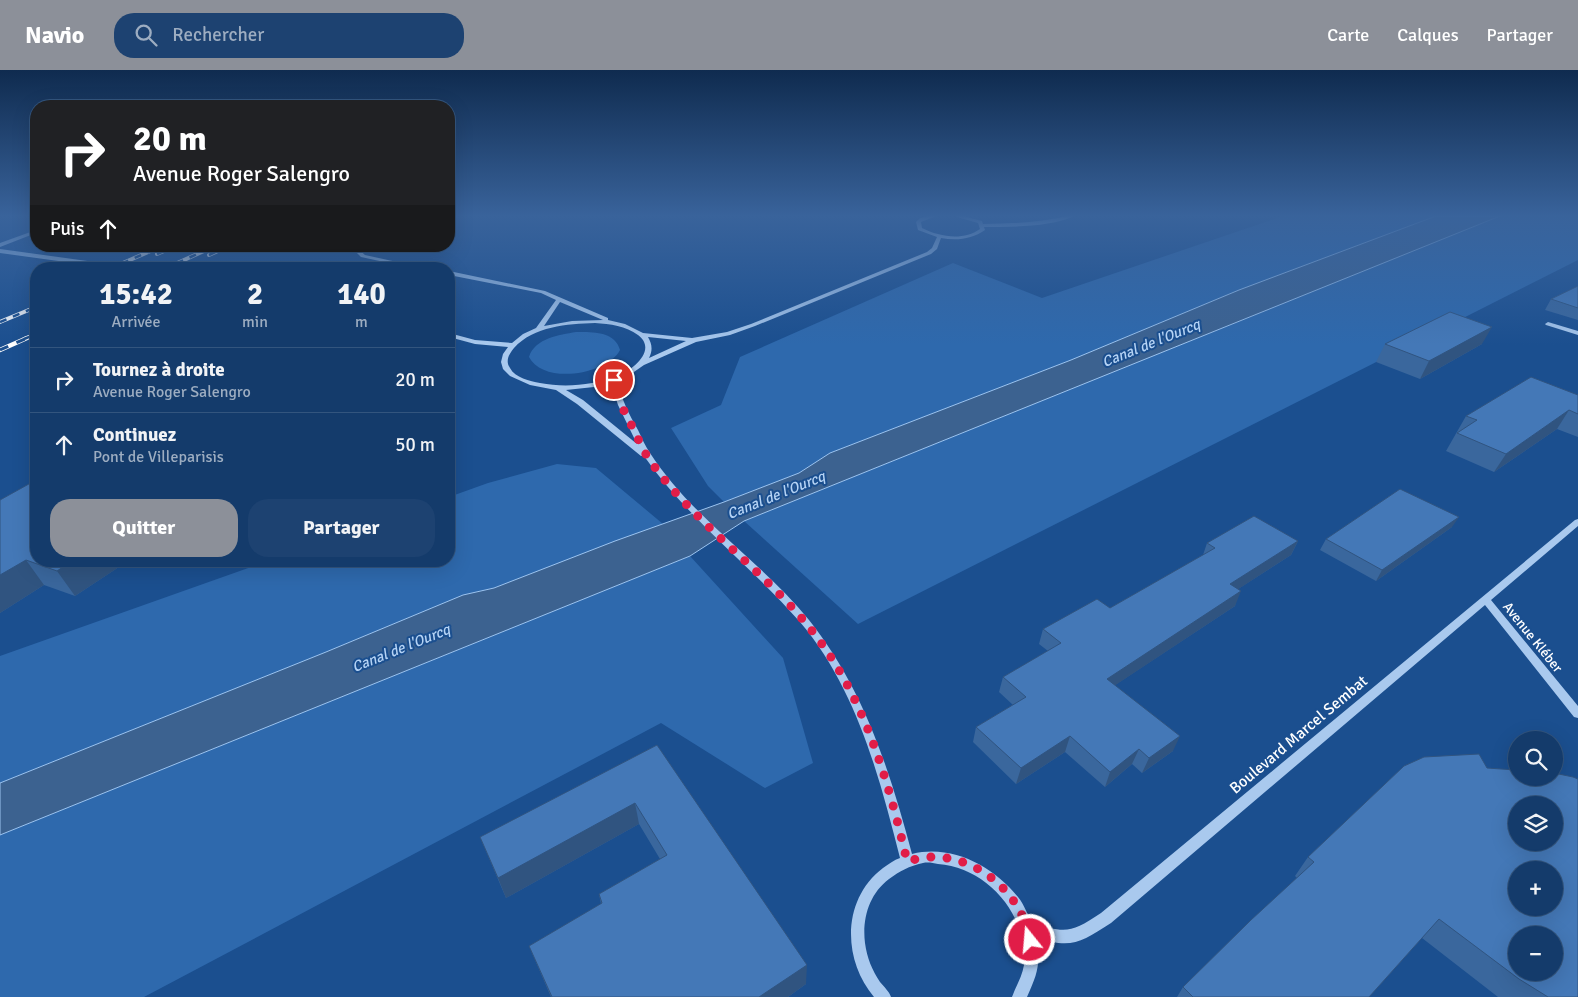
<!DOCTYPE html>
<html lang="fr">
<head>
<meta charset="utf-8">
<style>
	body { margin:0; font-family:Signika,sans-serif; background:#1d4271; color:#f1f3f6; height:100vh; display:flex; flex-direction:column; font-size:19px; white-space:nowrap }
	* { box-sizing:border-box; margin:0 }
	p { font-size:16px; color:#9dadc1 }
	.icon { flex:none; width:28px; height:28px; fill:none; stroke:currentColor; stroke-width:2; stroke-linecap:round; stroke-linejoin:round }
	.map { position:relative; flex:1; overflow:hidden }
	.sheet { position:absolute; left:30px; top:192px; width:425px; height:305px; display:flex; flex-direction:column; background:#143b6b; border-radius:20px; box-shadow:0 5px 20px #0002,0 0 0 1px #33557e }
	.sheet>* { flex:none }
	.guide { position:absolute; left:30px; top:30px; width:425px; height:152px; border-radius:20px; box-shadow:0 5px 20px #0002,0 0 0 1px #33557e; background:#202124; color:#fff; overflow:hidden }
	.fabs { position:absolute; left:1508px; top:661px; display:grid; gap:10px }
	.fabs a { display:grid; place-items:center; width:55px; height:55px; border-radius:50%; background:#143b6b; box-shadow:0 5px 20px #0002,0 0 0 1px #33557e; font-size:25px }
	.pin { position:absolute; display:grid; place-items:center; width:42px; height:42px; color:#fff; margin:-21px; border:2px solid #fff; border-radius:50%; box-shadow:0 1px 5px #0007 }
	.me { position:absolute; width:55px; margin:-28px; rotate:343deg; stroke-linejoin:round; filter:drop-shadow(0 0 4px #0008) }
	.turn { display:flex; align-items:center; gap:18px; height:105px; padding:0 20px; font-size:22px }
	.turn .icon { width:65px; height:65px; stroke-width:2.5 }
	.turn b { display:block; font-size:35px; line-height:42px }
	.then { display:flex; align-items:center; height:48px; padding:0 20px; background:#0003; gap:10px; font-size:19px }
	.eta { display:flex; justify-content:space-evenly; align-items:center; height:85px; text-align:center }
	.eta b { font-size:30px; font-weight:700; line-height:35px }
	.button { display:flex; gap:10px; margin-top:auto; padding:10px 20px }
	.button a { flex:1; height:58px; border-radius:20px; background:#8c9099; color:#fff; font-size:20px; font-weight:700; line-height:58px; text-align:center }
	.button a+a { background:#1d4271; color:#f1f3f6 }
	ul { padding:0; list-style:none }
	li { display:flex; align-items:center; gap:15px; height:65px; padding:0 20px; border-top:1px solid #33557e }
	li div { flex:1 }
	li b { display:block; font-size:19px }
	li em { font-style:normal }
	header { display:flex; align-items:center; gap:30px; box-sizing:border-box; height:70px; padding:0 25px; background:#8c9099; color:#fff }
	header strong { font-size:24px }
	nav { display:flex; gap:28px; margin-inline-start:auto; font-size:18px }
	.search { width:350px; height:45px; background:#1d4271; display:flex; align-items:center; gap:12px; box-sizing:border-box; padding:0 18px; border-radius:20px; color:#9dadc1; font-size:19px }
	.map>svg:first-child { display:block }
	.green { fill:#2e69ad }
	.water { fill:#3c6290; stroke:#9cc4f0 }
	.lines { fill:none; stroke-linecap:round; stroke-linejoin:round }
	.minor { fill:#a9c9ee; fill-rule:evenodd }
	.rail-far1-casing { stroke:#fff; stroke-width:4 }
	.rail-casing { stroke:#fff; stroke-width:4.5 }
	.rail-far1 { stroke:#1b4f8f; stroke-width:2.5; stroke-dasharray:7; stroke-linecap:butt }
	.rail { stroke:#1b4f8f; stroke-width:3; stroke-dasharray:9; stroke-linecap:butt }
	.wall { fill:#3a679d }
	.shaded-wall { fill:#305480 }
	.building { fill:#4478b7; stroke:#305480; fill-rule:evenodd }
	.route { stroke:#e11d48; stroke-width:9; stroke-dasharray:0 16.2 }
	.labels { text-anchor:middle; stroke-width:4; stroke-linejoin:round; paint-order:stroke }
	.street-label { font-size:14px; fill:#fff; stroke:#1b4f8f }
	.water-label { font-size:15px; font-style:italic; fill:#b5d3f5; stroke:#1b4f8f }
	.near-street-label { font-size:16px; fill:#fff; stroke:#1b4f8f }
</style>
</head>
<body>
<header>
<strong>Navio</strong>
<div class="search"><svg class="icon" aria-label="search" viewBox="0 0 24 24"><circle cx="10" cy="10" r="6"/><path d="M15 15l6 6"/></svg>Rechercher</div>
<nav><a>Carte</a><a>Calques</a><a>Partager</a></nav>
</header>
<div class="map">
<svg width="1578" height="927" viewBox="0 0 1578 927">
	<rect width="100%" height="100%" fill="#1b4f8f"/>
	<!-- green -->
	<g class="green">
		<path d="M1283 146H1436L1239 220 1071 290 830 383 799 403 724 432 708 416 671 358 721 335 740 287 953 193 1042 228Z"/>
		<path d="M1500 146H1578V190L858 554 744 451Z"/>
		<path d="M576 262C592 262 615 261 620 280 607 305 543 315 529 287 535 268 559 265 576 262Z"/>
		<path d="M557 394 596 398 663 454 494 518 463 525 326 582 0 713V586L268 491H449V427L488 413Z"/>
		<path d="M690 486 783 588 813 693 765 718 661 653 144 927H0V765Z"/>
	</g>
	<!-- water -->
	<path class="water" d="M1436 146H1500L744 451 690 486 0 765V713L326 582 463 525 494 518 615 471 724 432 799 403 830 383 1071 290 1239 220Z"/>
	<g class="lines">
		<!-- minor -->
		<g class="minor">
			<path d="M930 146H936L921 152 922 158C940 167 963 171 980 159L978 153 957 147V146H963L982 151 983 154C1012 154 1040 152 1068 146H1074C1052 157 1009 157 984 157L985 160C972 169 957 171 941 168L937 179 931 184 755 256 730 265 696 272 644 295 631 304 618 311C621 329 629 344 638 360 642 368 645 376 650 383 692 448 760 490 809 550 864 619 890 701 912 784 952 774 993 796 1018 827 1024 834 1027 844 1032 852 1065 864 1071 863 1101 843L1575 450 1578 449V456L1491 530 1578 636V648L1574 647 1485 535 1111 853C1081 872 1071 880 1036 867 1041 893 1038 903 1027 927H1012C1016 916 1022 907 1024 895 1026 888 1024 880 1023 873 1016 832 980 797 938 794 933 793 928 792 923 793 909 796 900 801 889 809 869 824 862 849 865 873 867 888 872 900 880 912 884 917 889 921 891 927H874C842 889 842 829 883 798 889 794 894 790 900 788 879 705 856 618 800 552 750 495 688 449 644 386H641L577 334 556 320 530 315 510 306 503 299 501 292 503 284 508 277 475 274 449 267V263L475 270 512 273 523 264 536 258 556 230 541 223 449 205V201L545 221 608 248V250L625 254 643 263 692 268 727 262 751 254 927 182 932 178 937 167 918 160 916 152 920 148ZM560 232 603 250 572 251 544 256ZM595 253C610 254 626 256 638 265 658 280 632 300 618 306 593 315 566 318 540 313 530 311 515 308 510 298 505 291 509 284 514 278 534 256 567 254 595 253ZM648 267 686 271 649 288C653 280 652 274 648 267ZM611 313 618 335 637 374 583 330 566 320 594 317Z"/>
			<path d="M36 160V163L0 177V173Z"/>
			<path d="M350 176H355L365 185 429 199H417L361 187Z"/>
			<path d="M0 179 131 197 134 199H117L0 183Z"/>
			<path d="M1548 252 1578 261V265L1546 255 1545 254Z"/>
		</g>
		<defs>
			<g id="rail-far1">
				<path d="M157 184 176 176"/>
				<path d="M209 185 229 176"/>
				<path d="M109 199 162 176"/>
				<path d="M164 199 215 176"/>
				<path d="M0 252 36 237"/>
				<path d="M24 269 36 264"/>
			</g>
			<path id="rail" d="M0 280 27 268"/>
		</defs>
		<!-- rail-far1 casing -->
		<use href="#rail-far1" class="rail-far1-casing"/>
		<!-- rail casing -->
		<use href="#rail" class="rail-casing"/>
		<!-- rail-far1 -->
		<use href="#rail-far1" class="rail-far1"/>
		<!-- rail -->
		<use href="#rail" class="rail"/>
	</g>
	<!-- wall -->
	<g class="wall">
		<path d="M1578 216V250L1545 240 1551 229Z"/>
		<path d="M1385 274H1482L1420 309 1376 292Z"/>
		<path d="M1578 325V367L1557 359 1494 402 1446 381 1466 346Z"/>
		<path d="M0 430 36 491H128L75 526 44 515 0 543Z"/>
		<path d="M1452 457 1376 511 1320 480 1326 469Z"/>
		<path d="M1298 471 1291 485 1238 519 1235 536 1115 615 1173 681 1142 703 1132 694 1105 717 1065 682 1016 714 973 672 976 657 1013 635 999 622 1003 607 1048 581 1039 574 1043 559 1110 538 1203 485 1207 473Z"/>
		<path d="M657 675 806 914 788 927H551L529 876 601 834 599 824 660 789 639 754 506 828 480 767Z"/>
		<path d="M1404 696 1578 927H1498L1422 868 1369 927H1177L1183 917 1297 808 1295 806 1308 787Z"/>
	</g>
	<!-- shaded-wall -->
	<g class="shaded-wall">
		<path d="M1492 257 1482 274 1420 309 1429 291Z"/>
		<path d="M1569 340 1557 359 1494 402 1506 384Z"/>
		<path d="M1459 447 1452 457 1376 511 1382 500Z"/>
		<path d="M1298 471 1291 485 1223 529 1230 514Z"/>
		<path d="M26 490 44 515 0 543V505Z"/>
		<path d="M72 491H128L75 526 57 501Z"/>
		<path d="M1241 521 1235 536 1102 624 1107 609Z"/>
		<path d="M1070 666 1065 682 1016 714 1021 698Z"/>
		<path d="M1180 666 1173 681 1142 703 1149 688Z"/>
		<path d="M1139 679 1132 694 1105 717 1110 702Z"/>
		<path d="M635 733 639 754 506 828 498 808Z"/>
		<path d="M807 895 806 914 788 927H759Z"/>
	</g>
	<!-- building -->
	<g class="building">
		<path d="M1578 216V238L1551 229Z"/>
		<path d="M1450 242 1492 257 1429 291 1385 274Z"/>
		<path d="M1531 307 1578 325V344L1569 340 1506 384 1457 363 1477 350 1466 346Z"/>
		<path d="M36 410V491H72L57 501 26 490 0 505V430Z"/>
		<path d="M1400 419 1459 447 1382 500 1326 469Z"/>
		<path d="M1254 446 1298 471 1230 514 1241 521 1107 609 1180 666 1149 688 1139 679 1110 702 1070 666 1021 698 976 657 1026 627 1003 607 1061 573 1043 559 1097 529 1110 538 1215 478 1207 473Z"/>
		<path d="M657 675 807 895 759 927H552L529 876 602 833 599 824 667 785 635 733 498 808 480 767Z"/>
		<path d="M1479 684 1487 698 1516 700V708H1554V703L1573 707 1578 709V927H1548L1519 909 1439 849 1369 927H1193L1183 917 1251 850 1314 792 1308 787 1404 696 1424 687ZM1516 735H1554V772H1516ZM1516 800H1554V838H1516ZM1516 865H1554V902H1516Z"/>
	</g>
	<!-- sky -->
	<linearGradient id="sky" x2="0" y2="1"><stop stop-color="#0f2b4f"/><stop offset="0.53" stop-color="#39639b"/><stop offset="1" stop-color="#39639b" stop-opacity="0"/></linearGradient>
	<rect width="1578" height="275" fill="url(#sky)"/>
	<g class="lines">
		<!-- route -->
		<path class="route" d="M614 310C617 329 624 341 633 358 638 368 642 379 649 389 697 459 775 506 824 577 868 639 890 718 907 791 914 790 922 787 929 787 978 785 1022 824 1030 870"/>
	</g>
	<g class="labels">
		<!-- street labels -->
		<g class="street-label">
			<text transform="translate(1533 567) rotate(51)" y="5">Avenue Kléber</text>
		</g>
		<!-- water labels -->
		<g class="water-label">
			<text transform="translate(1151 273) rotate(-22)" y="5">Canal de l'Ourcq</text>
			<text transform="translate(776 425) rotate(-22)" y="5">Canal de l'Ourcq</text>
			<text transform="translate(401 578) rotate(-22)" y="5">Canal de l'Ourcq</text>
		</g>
		<!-- near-street labels -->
		<g class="near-street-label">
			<text transform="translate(1298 664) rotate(-40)" y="6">Boulevard Marcel Sembat</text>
		</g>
	</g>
</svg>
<div class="fabs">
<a><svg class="icon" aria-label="search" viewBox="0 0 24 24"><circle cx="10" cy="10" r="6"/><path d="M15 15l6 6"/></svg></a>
<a><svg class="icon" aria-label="layers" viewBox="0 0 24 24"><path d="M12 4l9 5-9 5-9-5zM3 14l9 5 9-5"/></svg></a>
<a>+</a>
<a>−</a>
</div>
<div class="pin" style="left:614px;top:310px;background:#d93025"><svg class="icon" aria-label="arrive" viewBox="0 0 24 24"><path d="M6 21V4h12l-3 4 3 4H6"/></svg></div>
<svg class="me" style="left:1030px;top:870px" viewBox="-20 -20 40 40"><circle r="17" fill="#e11d48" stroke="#fff" stroke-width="3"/><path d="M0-11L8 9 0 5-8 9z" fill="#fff"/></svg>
<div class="guide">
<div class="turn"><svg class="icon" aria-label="right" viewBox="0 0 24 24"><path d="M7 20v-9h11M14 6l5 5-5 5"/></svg><div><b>20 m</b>Avenue Roger Salengro</div></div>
<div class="then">Puis<svg class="icon" aria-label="ahead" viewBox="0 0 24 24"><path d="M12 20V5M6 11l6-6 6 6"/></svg></div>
</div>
<section class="sheet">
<div class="eta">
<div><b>15:42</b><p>Arrivée</p></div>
<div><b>2</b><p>min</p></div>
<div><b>140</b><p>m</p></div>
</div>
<ul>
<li><svg class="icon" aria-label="right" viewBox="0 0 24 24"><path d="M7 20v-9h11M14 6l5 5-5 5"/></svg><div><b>Tournez à droite</b><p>Avenue Roger Salengro</p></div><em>20 m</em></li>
<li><svg class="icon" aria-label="ahead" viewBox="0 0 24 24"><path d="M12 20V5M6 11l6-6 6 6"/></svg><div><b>Continuez</b><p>Pont de Villeparisis</p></div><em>50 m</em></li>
</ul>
<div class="button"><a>Quitter</a><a>Partager</a></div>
</section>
</div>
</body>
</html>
